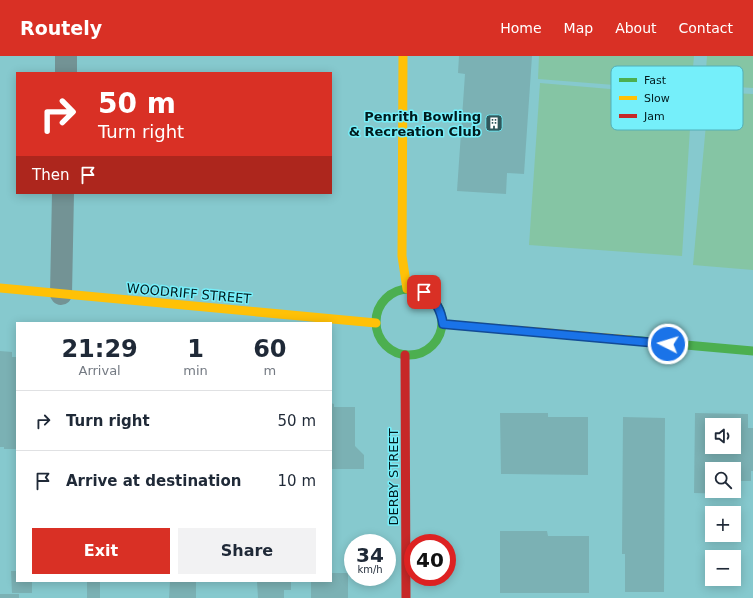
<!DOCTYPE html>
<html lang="en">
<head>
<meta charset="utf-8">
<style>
	body { margin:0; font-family:"DejaVu Sans",sans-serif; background:#f2f2f3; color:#1f2937; height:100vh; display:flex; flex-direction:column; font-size:15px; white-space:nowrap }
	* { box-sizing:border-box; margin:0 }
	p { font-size:13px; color:#747a83 }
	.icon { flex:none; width:22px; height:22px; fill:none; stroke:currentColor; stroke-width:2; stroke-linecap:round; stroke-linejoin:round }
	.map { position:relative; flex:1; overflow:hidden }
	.drawer { position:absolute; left:16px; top:266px; width:316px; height:260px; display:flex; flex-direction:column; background:#fff; border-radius:0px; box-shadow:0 2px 10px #0003 }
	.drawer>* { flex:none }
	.top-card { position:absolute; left:16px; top:16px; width:316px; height:122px; border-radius:0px; box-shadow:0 2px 10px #0003; background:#d93025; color:#fff; overflow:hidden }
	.fabs { position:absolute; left:705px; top:362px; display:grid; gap:8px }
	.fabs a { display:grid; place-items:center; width:36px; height:36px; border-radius:0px; background:#fff; box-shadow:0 2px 10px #0003; font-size:20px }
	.speed { position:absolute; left:344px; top:478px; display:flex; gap:8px; font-size:20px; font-weight:700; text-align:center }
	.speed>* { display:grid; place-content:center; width:52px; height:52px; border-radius:50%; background:#fff; box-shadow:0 2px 10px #0003; line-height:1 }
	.speed small { font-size:10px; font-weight:400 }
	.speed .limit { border:6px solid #d22; background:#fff; color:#111 }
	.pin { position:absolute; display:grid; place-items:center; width:34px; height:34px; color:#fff; margin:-17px; border-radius:8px; box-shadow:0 2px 6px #0006 }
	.me { position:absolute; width:44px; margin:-22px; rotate:275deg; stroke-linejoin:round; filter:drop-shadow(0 0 3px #0008) }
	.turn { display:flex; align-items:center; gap:14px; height:84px; padding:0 16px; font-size:18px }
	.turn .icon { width:52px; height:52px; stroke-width:2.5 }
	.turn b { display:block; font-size:28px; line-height:34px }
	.then { display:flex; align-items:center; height:38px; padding:0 16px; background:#0003; gap:8px; font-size:15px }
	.eta { display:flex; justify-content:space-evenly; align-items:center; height:68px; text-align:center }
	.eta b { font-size:24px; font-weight:600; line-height:28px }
	.primary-button { display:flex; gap:8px; margin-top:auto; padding:8px 16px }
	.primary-button a { flex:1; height:46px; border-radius:0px; background:#d93025; color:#fff; font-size:16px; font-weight:600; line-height:46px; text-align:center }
	.primary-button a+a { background:#f2f2f3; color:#1f2937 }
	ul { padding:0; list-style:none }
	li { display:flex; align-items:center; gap:12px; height:60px; padding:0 16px; border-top:1px solid #e0e1e3 }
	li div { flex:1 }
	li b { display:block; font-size:15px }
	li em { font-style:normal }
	header { display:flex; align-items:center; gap:24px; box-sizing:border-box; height:56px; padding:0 20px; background:#d93025; color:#fff }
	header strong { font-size:19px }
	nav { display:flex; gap:22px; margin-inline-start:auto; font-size:14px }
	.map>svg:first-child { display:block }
	.green { fill:#85c5a4 }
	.building { fill:#7bb1b4; fill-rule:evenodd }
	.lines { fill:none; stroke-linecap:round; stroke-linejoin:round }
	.street { stroke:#739395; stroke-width:22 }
	.fast { stroke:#4caf50; stroke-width:9 }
	.slow { stroke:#ffc107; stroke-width:9 }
	.jam { stroke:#c62828; stroke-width:9 }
	.route-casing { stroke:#114b97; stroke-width:10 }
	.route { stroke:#1a73e8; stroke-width:7 }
	.labels { text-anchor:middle; stroke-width:3; stroke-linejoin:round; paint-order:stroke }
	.poi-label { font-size:13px; font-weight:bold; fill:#011a1d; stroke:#75effa; text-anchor:end }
	.street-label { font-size:13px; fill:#011a1d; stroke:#75effa }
	.key { fill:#75effa; stroke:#52afb8; stroke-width:1 }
	.key-label { font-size:11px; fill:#011a1d }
</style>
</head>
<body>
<header>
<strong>Routely</strong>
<nav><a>Home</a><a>Map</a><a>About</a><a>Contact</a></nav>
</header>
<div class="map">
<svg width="753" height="542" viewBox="0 0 753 542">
	<rect width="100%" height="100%" fill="#86c9ce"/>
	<!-- green -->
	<g class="green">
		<path d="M539 0H694L691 35 538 23Z"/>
		<path d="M707 0H753V32L705 29Z"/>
		<path d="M540 27 692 40 682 200 529 189Z"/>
		<path d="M709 36 753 38V214L693 209Z"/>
	</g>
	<!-- building -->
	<g class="building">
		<path d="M459 0H532L524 118 507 117 506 138 457 135 465 18 458 17Z"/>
		<path d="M0 295 12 296V301H17V393H4V391H0Z"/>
		<path d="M331 347 334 348V351H355V390L364 399V413H331Z"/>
		<path d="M500 357H548V361H588V419L501 418Z"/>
		<path d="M695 357 748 358V372H753V415H751V425H734V413H712V435H730V438L694 437ZM712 369H734V391H712Z"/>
		<path d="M623 361 665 362 664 536H625V498H622Z"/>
		<path d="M500 475H547L548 480H589V537H500Z"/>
		<path d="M11 515H17V525H32V537H12Z"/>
		<path d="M331 517H348V542H311V525H331Z"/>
		<rect x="87" y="525" width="13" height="17"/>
		<path d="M170 525H196V542H169Z"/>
		<path d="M257 525H291V534H284V542H258Z"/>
		<rect x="0" y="538" width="19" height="4"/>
	</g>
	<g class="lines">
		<!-- street -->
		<g class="street">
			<path d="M66 17V0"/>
			<path d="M61 238 63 137"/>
		</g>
		<!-- fast -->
		<g class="fast">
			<circle cx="409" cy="266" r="33"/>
			<path d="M630 284 753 295"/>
		</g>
		<!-- slow -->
		<g class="slow">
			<path d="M403 0 402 200 407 233"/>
			<path d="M0 232 376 267"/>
			<path d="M443 268 630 284"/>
		</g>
		<!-- jam -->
		<path class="jam" d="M405 299 406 542"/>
	</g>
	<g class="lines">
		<defs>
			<path id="route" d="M424 236C436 245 441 254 443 268L668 288"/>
		</defs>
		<!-- route casing -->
		<use href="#route" class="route-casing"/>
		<!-- route -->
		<use href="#route" class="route"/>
	</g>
	<!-- icons -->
	<defs>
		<symbol id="building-square" viewBox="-11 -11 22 22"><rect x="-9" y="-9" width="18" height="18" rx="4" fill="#30575b" stroke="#75effa"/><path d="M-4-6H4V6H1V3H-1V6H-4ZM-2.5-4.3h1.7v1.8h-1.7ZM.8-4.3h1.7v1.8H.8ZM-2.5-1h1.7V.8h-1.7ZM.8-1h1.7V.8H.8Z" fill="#fff"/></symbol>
	</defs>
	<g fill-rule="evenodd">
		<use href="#building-square" x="484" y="57" width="20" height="20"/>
	</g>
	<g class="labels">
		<!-- poi labels -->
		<g class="poi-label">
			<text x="481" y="65">Penrith Bowling<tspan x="481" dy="15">&amp; Recreation Club</tspan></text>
		</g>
		<!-- street labels -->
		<g class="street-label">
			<text transform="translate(189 237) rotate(5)" y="5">WOODRIFF STREET</text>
			<text transform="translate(393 421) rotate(-90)" y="5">DERBY STREET</text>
		</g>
	</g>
	<!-- legend -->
	<rect x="611" y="10" width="132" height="64" rx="6" class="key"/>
	<rect x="619" y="22" width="18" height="4" fill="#4caf50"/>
	<rect x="619" y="40" width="18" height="4" fill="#ffc107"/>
	<rect x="619" y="58" width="18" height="4" fill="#c62828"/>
	<g class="key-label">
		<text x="644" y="28">Fast</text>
		<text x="644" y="46">Slow</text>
		<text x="644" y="64">Jam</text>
	</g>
</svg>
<div class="fabs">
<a><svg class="icon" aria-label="sound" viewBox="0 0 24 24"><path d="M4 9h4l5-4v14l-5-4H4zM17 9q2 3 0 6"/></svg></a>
<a><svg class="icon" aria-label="search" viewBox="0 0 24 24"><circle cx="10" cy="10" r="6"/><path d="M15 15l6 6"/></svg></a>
<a>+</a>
<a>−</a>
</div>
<div class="speed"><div>34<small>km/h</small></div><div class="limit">40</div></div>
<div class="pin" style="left:424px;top:236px;background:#d93025"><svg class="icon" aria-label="arrive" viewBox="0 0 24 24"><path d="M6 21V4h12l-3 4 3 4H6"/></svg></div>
<svg class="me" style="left:668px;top:288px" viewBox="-20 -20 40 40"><circle r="17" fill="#1a73e8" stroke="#fff" stroke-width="3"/><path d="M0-11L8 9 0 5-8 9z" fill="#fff"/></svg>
<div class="top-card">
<div class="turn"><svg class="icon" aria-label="right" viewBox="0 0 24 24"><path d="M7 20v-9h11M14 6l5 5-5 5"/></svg><div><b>50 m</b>Turn right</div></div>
<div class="then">Then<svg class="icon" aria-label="arrive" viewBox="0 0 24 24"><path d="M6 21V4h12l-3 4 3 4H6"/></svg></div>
</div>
<section class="drawer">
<div class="eta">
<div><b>21:29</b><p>Arrival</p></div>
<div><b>1</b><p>min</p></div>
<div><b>60</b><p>m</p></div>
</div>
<ul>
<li><svg class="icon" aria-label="right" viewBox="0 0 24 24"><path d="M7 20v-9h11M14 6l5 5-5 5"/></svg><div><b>Turn right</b></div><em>50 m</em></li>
<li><svg class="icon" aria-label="arrive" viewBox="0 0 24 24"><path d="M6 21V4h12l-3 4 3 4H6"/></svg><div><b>Arrive at destination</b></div><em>10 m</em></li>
</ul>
<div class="primary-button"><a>Exit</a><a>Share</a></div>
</section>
</div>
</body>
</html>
